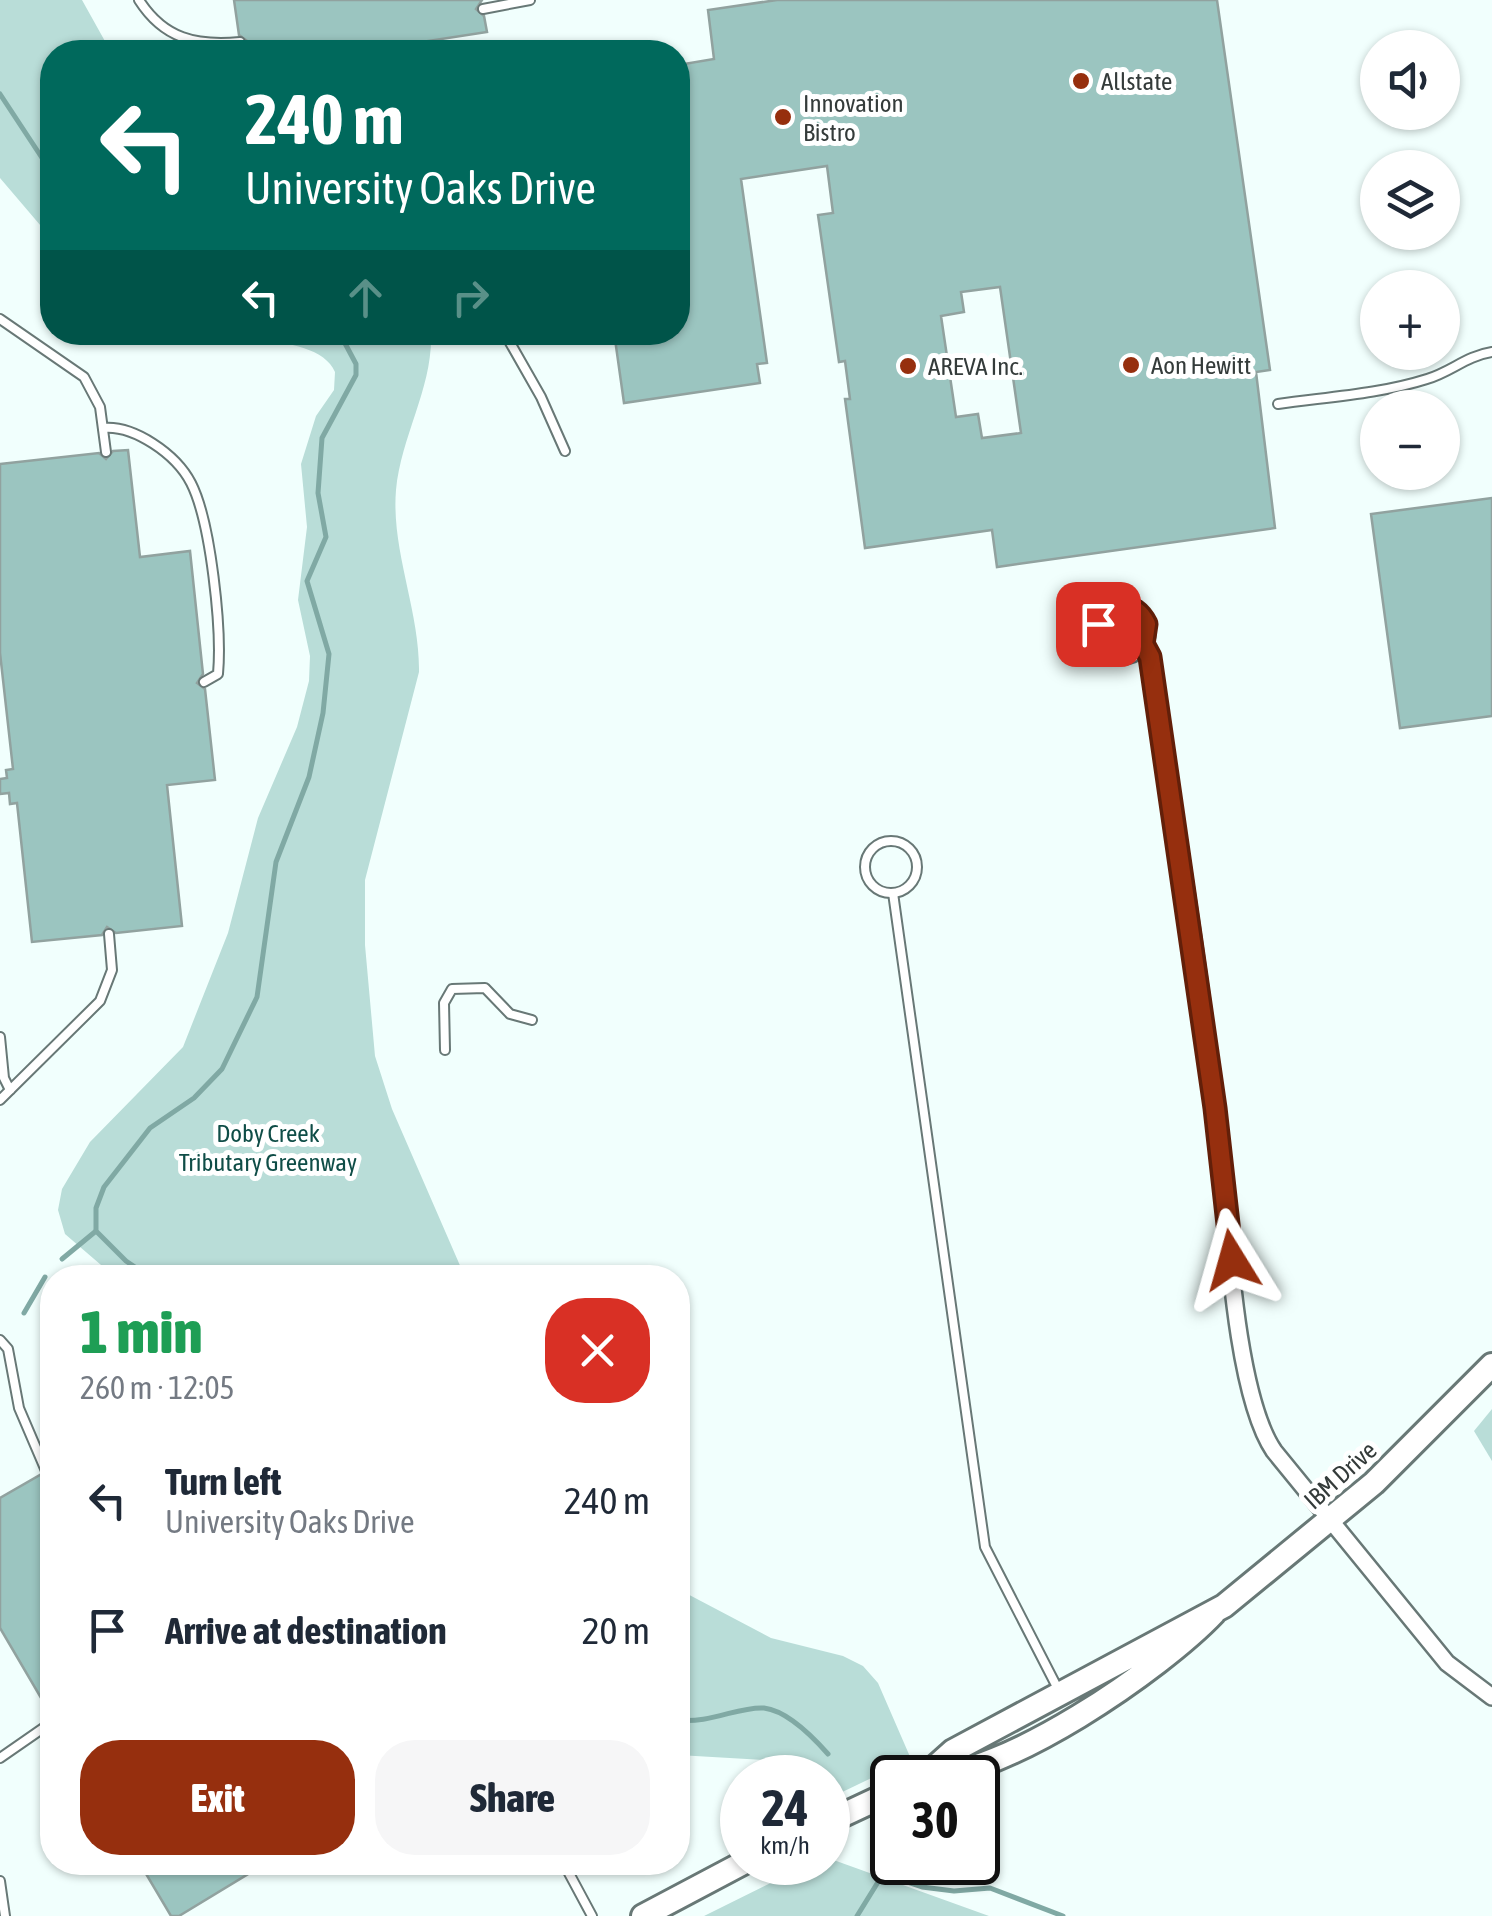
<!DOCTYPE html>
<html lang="en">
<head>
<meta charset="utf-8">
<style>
	body { margin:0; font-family:"Asap Condensed",sans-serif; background:#f6f6f7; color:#1f2937; height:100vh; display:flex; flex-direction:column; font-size:38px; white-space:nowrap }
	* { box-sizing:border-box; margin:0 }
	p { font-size:32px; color:#747a83 }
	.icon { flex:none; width:55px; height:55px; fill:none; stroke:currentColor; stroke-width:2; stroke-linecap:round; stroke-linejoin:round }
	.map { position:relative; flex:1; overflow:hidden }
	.side { position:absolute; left:40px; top:1265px; width:650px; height:610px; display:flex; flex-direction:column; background:#fff; border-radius:40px; box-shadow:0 2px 8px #0004 }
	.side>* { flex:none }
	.top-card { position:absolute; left:40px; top:40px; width:650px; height:305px; border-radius:40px; box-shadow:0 2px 8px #0004; background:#00695c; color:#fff; overflow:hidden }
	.tools { position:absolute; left:1360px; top:30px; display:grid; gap:20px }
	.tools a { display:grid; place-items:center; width:100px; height:100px; border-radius:50%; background:#fff; box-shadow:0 2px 8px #0004; font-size:50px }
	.speed { position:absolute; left:720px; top:1755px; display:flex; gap:20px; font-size:50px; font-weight:700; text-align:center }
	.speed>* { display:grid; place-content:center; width:130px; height:130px; border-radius:50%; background:#fff; box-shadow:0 2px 8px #0004; line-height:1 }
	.speed small { font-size:25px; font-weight:400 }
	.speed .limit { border:5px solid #111; border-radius:15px; background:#fff; color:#111 }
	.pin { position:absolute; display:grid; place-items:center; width:85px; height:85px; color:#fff; margin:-42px; border-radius:20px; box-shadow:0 5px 15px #0006 }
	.me { position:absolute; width:110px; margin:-55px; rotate:352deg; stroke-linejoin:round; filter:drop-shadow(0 0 8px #0008) }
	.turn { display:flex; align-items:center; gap:35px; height:210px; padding:0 40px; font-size:45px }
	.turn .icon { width:130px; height:130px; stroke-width:2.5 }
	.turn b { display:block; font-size:70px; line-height:85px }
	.lanes { display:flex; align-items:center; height:95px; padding:0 40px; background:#0003; justify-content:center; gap:50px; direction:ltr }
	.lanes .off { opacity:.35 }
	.round { display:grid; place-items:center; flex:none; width:105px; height:105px; border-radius:40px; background:#f6f6f7 }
	.headline { display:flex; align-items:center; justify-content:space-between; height:170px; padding:0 40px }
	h1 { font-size:60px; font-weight:800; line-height:75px; color:#1e9e55 }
	.cta { display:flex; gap:20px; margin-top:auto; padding:20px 40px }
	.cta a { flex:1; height:115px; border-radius:40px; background:#962f0e; color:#fff; font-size:40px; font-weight:800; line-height:115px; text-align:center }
	.cta a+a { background:#f6f6f7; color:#1f2937 }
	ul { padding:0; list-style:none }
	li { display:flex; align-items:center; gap:30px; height:130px; padding:0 40px }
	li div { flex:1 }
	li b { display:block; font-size:38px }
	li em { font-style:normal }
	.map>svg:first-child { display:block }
	.green { fill:#b9ddd8 }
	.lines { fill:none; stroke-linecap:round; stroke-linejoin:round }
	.stream { stroke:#80a9a4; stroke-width:5 }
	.building { fill:#9bc5c0; stroke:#91a29f; stroke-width:2.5; fill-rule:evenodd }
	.lane-casing { stroke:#687876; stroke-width:12 }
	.street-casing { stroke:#687876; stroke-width:20 }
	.secondary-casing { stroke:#687876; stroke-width:28 }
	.lane { stroke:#fff; stroke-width:8 }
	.street { stroke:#fff; stroke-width:15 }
	.secondary { stroke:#fff; stroke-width:22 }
	.route-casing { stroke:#621f09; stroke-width:25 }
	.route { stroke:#962f0e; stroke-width:18 }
	.poi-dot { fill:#962f0e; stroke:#fff; stroke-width:4 }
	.labels { text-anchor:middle; stroke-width:10; stroke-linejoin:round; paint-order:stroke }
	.poi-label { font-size:25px; fill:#343b3a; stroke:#fff; text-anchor:start }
	.park-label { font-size:25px; fill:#0f4d47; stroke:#fff }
	.street-label { font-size:25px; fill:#343b3a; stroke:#fff }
</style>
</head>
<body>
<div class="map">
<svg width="1492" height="1916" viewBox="0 0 1492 1916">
	<rect width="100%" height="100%" fill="#f1fffd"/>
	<!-- green -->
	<g class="green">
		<path d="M0 0H82L111 52H52V239L0 178Z"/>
		<path d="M172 333H431C433 387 401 436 396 490 391 551 420 611 419 672L365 880V945L375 1056 392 1109 465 1277H115L65 1234 58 1210 62 1189 90 1142 183 1047 228 933 258 818 297 727 309 681 310 656 298 600 307 527 301 464 316 416 334 390 335 372C318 332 223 341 185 338Z"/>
		<path d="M1492 1409V1461L1474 1431Z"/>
		<path d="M678 1589 771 1638 843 1656 863 1666 878 1683 911 1759 834 1796 828 1788V1778L817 1777 782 1761 678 1755Z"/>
		<path d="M828 1858 989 1916H704L811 1863 828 1862Z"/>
	</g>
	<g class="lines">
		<!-- stream -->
		<g class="stream">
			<path d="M0 94 52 173"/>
			<path d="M62 1259 96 1231"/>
			<path d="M151 1278 126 1261 96 1231V1208L104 1187 150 1128 194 1098 222 1069 257 997 276 862 309 777 323 713 329 654 307 581 326 537 318 493 322 438 356 375V364L339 332"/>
			<path d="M24 1313 45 1277"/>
			<path d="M678 1720C709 1724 740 1706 764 1708 788 1711 813 1737 828 1754"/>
			<path d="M877 1855 883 1874 922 1887 954 1891 990 1888 1063 1916"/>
			<path d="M857 1916 883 1874"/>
		</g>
	</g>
	<!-- building -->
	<g class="building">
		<path d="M234 0H482L476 9 484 16 487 32 357 52H242L247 41 239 35Z"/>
		<path d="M777 0H1217L1270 370 1256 372 1275 528 997 567 992 530 865 548 845 399H850L845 361 839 362 818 215 833 213 827 166 741 179 767 363 757 364 760 383 624 403 614 332H678V308L682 307 678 274V65L714 59 708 10ZM1000 287 1021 433 982 438 978 414 956 417 941 316 964 312 961 292Z"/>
		<path d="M128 450 140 557 190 551 203 674 197 683 205 689 215 780 167 785 182 926 116 933 107 927 102 935 32 942 17 803 10 804 9 793 0 794V779L7 778 6 770 13 769 0 653V464L99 453 106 459 113 451Z"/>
		<path d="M1492 498V716L1400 728 1371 514Z"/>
		<path d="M40 1475 46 1478 52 1475 51 1715 0 1628V1498Z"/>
		<path d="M139 1862H268L179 1916H171Z"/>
	</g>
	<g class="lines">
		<defs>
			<g id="lane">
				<path d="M139 0C164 39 196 46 240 42"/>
				<path d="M483 9 530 0"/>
				<path d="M0 319 84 377 100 407 106 452"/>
				<path d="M504 332 541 397 565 451"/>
				<path d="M1278 404C1327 397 1380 394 1427 379 1451 372 1466 356 1492 352"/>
				<path d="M103 428C134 425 176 454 191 483 211 522 222 630 218 674L204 682"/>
				<circle cx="891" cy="867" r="26"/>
				<path d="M893 893 985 1547 1058 1689"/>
				<path d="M0 1037 4 1078 10 1090"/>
				<path d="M445 1050 444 1003 452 989 485 988 510 1014 532 1020"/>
				<path d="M0 1100 100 1001 112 970 109 934"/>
				<path d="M0 1340 8 1349 19 1408 46 1471"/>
				<path d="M0 1758 52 1722"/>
				<path d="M339 1862 369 1867 376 1862"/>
				<path d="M563 1862 592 1916"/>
				<path d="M0 1881 5 1916"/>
			</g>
			<g id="street">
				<circle cx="1122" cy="631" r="25"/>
				<path d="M1143 644 1150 657C1174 815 1200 973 1218 1132 1227 1209 1233 1391 1274 1451L1447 1663 1492 1697"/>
			</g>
			<g id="secondary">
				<path d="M1214 1613C1161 1669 1003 1778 925 1776L953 1751 1224 1606 1374 1483 1492 1365"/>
				<path d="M828 1822 892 1792"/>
				<path d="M643 1916 745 1862"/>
			</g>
		</defs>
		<!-- lane casing -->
		<use href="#lane" class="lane-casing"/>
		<!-- street casing -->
		<use href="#street" class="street-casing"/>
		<!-- secondary casing -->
		<use href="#secondary" class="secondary-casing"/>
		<!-- lane -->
		<use href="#lane" class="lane"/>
		<!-- street -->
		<use href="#street" class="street"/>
		<!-- secondary -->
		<use href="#secondary" class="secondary"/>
	</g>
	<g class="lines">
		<defs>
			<path id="route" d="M1098 624C1110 601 1134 600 1146 624L1143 644 1150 657 1215 1108 1232 1260"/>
		</defs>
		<!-- route casing -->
		<use href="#route" class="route-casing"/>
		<!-- route -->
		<use href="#route" class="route"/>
	</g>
	<!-- markers -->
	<g class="poi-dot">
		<circle cx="1081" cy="81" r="10"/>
		<circle cx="783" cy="117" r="10"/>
		<circle cx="1131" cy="365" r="10"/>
		<circle cx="908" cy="366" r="10"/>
	</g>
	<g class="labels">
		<!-- poi labels -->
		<g class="poi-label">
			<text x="1101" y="90">Allstate</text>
			<text x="803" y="112">Innovation<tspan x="803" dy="29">Bistro</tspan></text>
			<text x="1151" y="374">Aon Hewitt</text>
			<text x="928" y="375">AREVA Inc.</text>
		</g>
		<!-- park labels -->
		<g class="park-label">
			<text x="268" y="1142">Doby Creek<tspan x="268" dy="29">Tributary Greenway</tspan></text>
		</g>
		<!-- street labels -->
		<g class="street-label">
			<text transform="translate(1340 1475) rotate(-42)" y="9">IBM Drive</text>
		</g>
	</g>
</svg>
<div class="tools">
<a><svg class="icon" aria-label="sound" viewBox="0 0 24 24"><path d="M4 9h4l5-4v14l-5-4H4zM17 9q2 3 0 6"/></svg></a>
<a><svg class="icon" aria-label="layers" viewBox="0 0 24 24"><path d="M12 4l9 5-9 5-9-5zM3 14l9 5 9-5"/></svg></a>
<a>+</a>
<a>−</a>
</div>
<div class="speed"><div>24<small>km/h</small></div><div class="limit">30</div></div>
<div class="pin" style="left:1098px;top:624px;background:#d93025"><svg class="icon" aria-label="arrive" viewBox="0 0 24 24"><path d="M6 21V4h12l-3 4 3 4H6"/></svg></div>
<svg class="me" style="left:1232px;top:1260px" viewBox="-20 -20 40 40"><path d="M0-17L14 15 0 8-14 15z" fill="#962f0e" stroke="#fff" stroke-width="4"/></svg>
<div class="top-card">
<div class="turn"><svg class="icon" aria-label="left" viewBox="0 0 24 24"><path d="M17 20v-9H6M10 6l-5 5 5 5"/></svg><div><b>240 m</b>University Oaks Drive</div></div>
<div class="lanes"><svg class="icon" aria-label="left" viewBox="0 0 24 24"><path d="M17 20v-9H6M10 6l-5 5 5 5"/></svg><svg class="icon off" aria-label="ahead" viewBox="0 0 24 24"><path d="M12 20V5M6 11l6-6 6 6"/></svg><svg class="icon off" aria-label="right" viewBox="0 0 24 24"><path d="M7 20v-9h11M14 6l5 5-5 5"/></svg></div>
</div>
<section class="side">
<div class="headline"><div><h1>1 min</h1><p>260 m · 12:05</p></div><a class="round" style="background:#d93025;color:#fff"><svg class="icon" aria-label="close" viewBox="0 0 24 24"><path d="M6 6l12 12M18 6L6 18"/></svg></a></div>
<ul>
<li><svg class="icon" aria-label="left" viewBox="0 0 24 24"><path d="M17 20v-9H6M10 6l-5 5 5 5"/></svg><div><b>Turn left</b><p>University Oaks Drive</p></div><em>240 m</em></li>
<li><svg class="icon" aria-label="arrive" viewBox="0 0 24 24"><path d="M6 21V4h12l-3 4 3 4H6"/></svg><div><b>Arrive at destination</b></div><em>20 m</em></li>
</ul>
<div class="cta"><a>Exit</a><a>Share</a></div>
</section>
</div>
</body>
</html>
